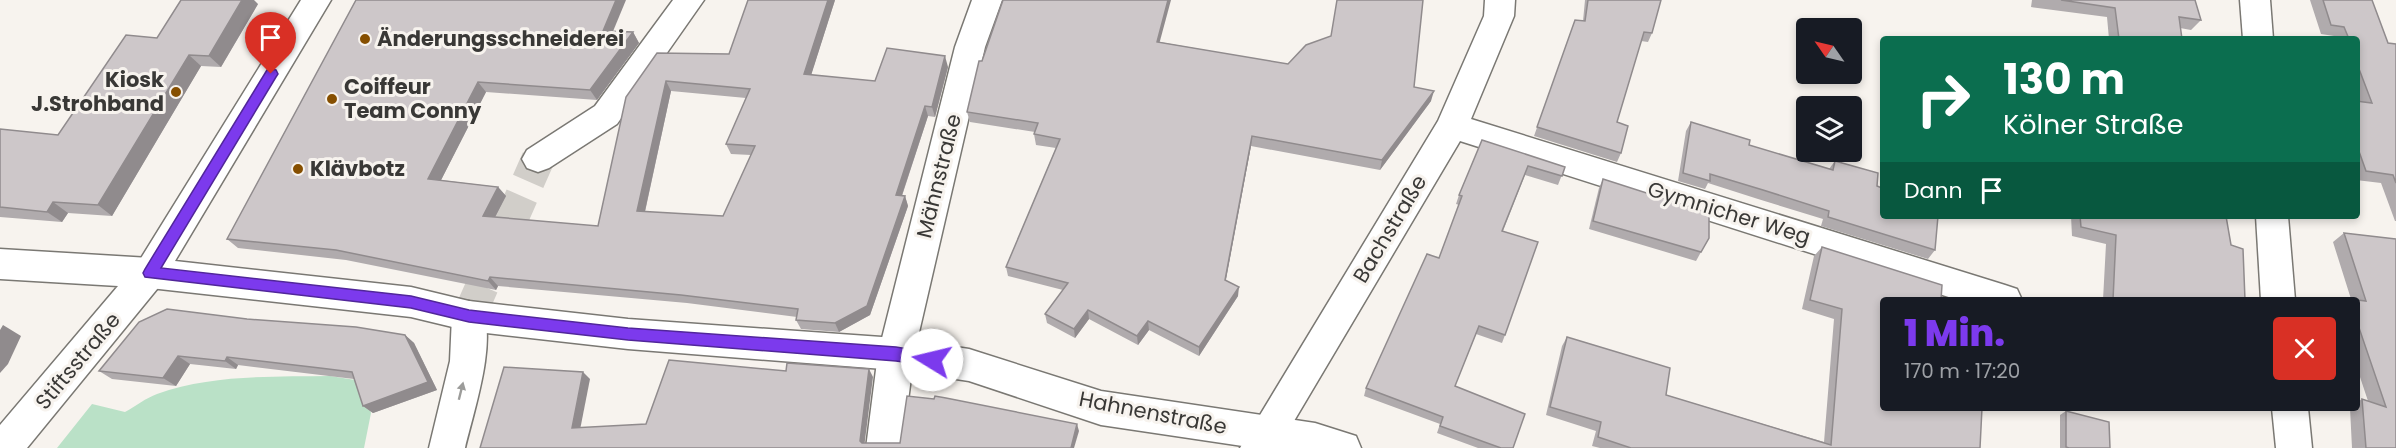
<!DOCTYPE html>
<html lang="de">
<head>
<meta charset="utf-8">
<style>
	body { margin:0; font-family:Poppins,sans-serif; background:#20242c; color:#f1f3f6; height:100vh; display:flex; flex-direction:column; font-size:22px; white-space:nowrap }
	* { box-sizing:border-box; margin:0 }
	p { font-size:20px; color:#9ea1a6 }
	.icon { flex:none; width:33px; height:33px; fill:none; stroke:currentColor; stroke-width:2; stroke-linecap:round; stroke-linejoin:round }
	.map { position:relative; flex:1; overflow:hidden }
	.panel { position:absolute; left:1880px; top:297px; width:480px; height:114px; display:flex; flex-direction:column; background:#171b24; border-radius:6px; box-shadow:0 3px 9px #0003 }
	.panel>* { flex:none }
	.top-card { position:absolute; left:1880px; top:36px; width:480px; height:183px; border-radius:6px; box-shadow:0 3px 9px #0003; background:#0b6e4f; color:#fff; overflow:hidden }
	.needle { width:39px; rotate:304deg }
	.tools { position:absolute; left:1796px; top:18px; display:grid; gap:12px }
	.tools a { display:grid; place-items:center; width:66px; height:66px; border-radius:6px; background:#171b24; box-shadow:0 3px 9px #0003; font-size:30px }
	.pin { position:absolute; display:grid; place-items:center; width:51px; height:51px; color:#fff; margin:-62px -26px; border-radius:50% 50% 50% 0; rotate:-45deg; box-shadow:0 0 6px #0007 }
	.pin .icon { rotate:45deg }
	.me { position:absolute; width:66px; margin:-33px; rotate:279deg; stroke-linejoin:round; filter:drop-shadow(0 0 4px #0008) }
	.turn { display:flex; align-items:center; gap:21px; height:126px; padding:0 24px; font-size:27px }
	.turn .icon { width:78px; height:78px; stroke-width:2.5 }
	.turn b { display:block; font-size:42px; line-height:51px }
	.then { display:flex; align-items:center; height:57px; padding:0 24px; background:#0003; gap:12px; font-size:22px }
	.round { display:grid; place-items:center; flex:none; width:63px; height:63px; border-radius:6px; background:#20242c }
	.headline { display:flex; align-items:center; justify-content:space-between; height:102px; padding:0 24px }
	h1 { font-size:36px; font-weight:800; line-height:45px; color:#7c3aed }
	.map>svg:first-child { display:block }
	.green { fill:#bae1c7 }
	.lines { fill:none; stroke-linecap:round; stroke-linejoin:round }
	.minor-tunnel { stroke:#d1cec9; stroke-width:33; stroke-dasharray:33 16; stroke-linecap:butt }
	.minor-casing { stroke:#7a7873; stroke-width:3 }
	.major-casing { stroke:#7a7873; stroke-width:3 }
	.minor { fill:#fff; fill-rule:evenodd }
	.major { fill:#fff; fill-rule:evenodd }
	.wall { fill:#b0abad; fill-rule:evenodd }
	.shaded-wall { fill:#908b8d }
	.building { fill:#cdc7c9; stroke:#908b8d; stroke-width:1.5; fill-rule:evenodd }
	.oneway { fill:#9c9c9a }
	.route { fill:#7c3aed; stroke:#51269a; stroke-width:1.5 }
	.poi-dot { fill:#864f00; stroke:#f7f3ee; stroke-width:2 }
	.labels { text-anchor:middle; stroke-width:6; stroke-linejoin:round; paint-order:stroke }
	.poi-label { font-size:21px; font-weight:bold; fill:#393836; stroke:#f7f3ee; text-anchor:start }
	.street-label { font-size:21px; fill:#393836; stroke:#f7f3ee }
</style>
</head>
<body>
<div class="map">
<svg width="2396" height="448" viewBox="0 0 2396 448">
	<rect width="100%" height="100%" fill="#f7f3ee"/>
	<!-- green -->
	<path class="green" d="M330 376 362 381 371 413 364 448H57L92 404 125 412C136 406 146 398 157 394 212 374 273 377 330 376Z"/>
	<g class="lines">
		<!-- minor-tunnel -->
		<path class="minor-tunnel" d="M469 316 538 159"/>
		<defs>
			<g id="minor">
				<path d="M673 0H704L617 124 549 168 538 172 527 168 522 159 527 150 595 106Z"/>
				<path d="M972 0H1002L985 47 914 354 902 448H866L878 354 955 47Z"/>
				<path d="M1485 0H1515L1514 16 1471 119 2005 285 2017 289 2022 300H1958L1460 141 1278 448H1240L1438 121 1484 16Z"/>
				<path d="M2240 0H2270L2273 39H2243Z"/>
				<path d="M2256 216H2288L2295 300H2261Z"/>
				<path d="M0 249 150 258 162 263 167 273 162 283 27 448H0V425L118 286 0 279Z"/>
				<path d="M469 301 481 305C498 340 474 410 465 448H429L450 361 452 316 457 305Z"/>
				<path d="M2272 408H2308L2312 448H2276Z"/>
			</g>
			<path id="major" d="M301 0H331L175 261 411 287 469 301 628 319 896 338 969 349 1101 391 1315 423 1356 436 1361 448H1256L1101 425 969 381 896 370 628 349 469 331 411 317 150 288 138 283 133 273 138 263Z"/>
		</defs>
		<!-- minor casing -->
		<use href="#minor" class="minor-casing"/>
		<!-- major casing -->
		<use href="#major" class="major-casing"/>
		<!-- minor -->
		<use href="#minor" class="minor"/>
		<!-- major -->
		<use href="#major" class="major"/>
	</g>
	<!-- wall -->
	<g class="wall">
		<path d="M356 0 613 31 633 32 639 43 597 100 486 92 441 180 498 187 506 196 495 217 598 226 626 97 729 54 835 0 811 75 875 81 948 67 935 117 928 116 902 196H905L908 206 870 315 839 332 801 329 796 320 797 317 687 303 498 286 496 290 346 260 238 248 227 239ZM671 91 746 98 726 144 731 154 751 155 723 216 645 212Z"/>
		<path d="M1585 0H1661L1652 33 1648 42 1641 41 1617 122 1621 153 1617 162 1534 136 1575 20 1583 21Z"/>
		<path d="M2032 0H2195L2201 20 2191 30 2180 28 2182 39H2109L2107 17 2031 7Z"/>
		<path d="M2310 0H2372L2388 43 2396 44V221H2395L2381 183 2356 180V101H2357L2356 99V39H2335L2334 36 2321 34Z"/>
		<path d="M258 4 221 67 201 66 112 216 68 213 62 222 0 217V129L58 135 157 38Z"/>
		<path d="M1160 42 1414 87 1431 101 1380 170 1251 146 1226 280 1238 296 1199 356 1149 330 1138 345 1089 319 1075 338 1047 323 1045 314 1063 290 1008 276 1006 267 1056 148 1036 145 1034 134 1035 132 970 122 967 112Z"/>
		<path d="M1691 122 1749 145 1829 169 1835 161 1877 186 1935 250 1928 259 1821 226 1823 219 1758 199 1708 183 1705 189 1678 181 1686 131Z"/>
		<path d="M1482 140 1565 167 1558 185 1525 175 1503 231 1505 335 1502 343 1476 334 1455 386 1513 448H1478L1437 433 1440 424 1364 396 1366 388 1439 258 1459 205 1456 204 1459 195Z"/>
		<path d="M1603 179 1701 252 1696 261 1589 229 1599 188Z"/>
		<path d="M2071 216H2226L2231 245 2245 300H2103L2106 244 2072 236Z"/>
		<path d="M2344 233 2396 239V448H2352L2350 408H2356V403L2362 399 2368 401 2356 365V300H2348L2351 299 2333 242Z"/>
		<path d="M1822 247 1882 300 1980 448H1600L1592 446 1596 431 1546 415 1562 346 1567 337 1666 395 1824 442 1834 319 1802 309 1814 256Z"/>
		<path d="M247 319 405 335 414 343 437 390 373 413 363 406 354 379 238 365 236 369 190 364 176 386 112 379 99 371Z"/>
		<path d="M2066 411 2110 448H2060V415Z"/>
	</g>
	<!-- shaded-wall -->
	<g class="shaded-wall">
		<path d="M242 0H254L258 4 221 67 209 56Z"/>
		<path d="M616 0H626L609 41 603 31Z"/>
		<path d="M828 0H835L808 85 804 74Z"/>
		<path d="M1168 0H1171L1157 52V42Z"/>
		<path d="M633 32 639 43 597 100 590 90Z"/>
		<path d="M189 55 201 66 112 216 98 205Z"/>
		<path d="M945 56 948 67 935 117 932 107Z"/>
		<path d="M666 81 671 91 643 220 637 211Z"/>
		<path d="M478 82 486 92 437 188 428 179Z"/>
		<path d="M1434 91 1431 101 1380 170 1382 160Z"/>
		<path d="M925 106 928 116 899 204 896 195Z"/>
		<path d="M1252 136 1251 146 1224 289 1225 280Z"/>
		<path d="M498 187 506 196 491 225 483 216Z"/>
		<path d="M905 196 908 206 870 315 839 332 835 323Z"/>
		<path d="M53 202 68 213 62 222 47 212Z"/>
		<path d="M490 277 498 286 496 290 488 281Z"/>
		<path d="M1239 287 1238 296 1199 356V347Z"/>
		<path d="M1088 310 1089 319 1075 338 1074 329Z"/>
		<path d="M1148 321 1149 330 1138 345 1137 336Z"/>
		<path d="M3 325 21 336 8 364 0 373V330Z"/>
		<path d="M405 335 414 343 437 390 373 413 363 406Z"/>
		<path d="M178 356 190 364 176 386 163 378Z"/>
		<path d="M227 357 238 365 236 369 225 361Z"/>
		<path d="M869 369 873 377 864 448 860 441Z"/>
		<path d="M583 372 590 379 579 435 572 428Z"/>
		<path d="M1077 424 1079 431 1074 448H1071Z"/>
	</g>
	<!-- building -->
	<g class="building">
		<path d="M181 0H242L209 56 189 55 98 205 53 202 47 212 0 207V129L58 135 126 35 157 38Z"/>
		<path d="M356 0H616L603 31 633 32 590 90 478 82 428 179 498 187 483 216 598 226 626 97 657 53 729 54 748 0H828L804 74 875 81 887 48 945 56 932 107 925 106 896 195 905 196 867 306 835 323 796 320 798 309 681 295 490 277 488 281 336 250 227 239ZM666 81 750 89 726 144 755 146 723 216 637 211Z"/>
		<path d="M1003 0H1168L1157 42 1288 64 1306 45 1331 36 1337 0H1423L1414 87 1434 91 1382 160 1252 136 1225 280 1239 287 1199 347 1148 321 1137 336 1088 310 1074 329 1045 314 1068 283 1006 267 1060 139 1034 134 1038 123 967 112 979 61H982Z"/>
		<path d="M1588 0H1661L1652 33 1644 32 1617 122 1628 126 1621 153 1537 127 1575 20 1585 21Z"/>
		<path d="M2061 0H2195L2201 20 2179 17 2182 39H2119L2115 8Z"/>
		<path d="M2323 0H2372L2388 43 2396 44V183L2393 175 2366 171 2356 143V101L2372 103 2356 61V39H2349L2344 27 2331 25Z"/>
		<path d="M1691 122 1750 140 1749 145 1833 170 1835 161 1878 173 1877 186 1882 188V216H1938L1935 250 1828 217 1829 211 1763 190 1710 174V181L1683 173Z"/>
		<path d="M1482 140 1565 167 1562 176 1528 166 1502 231 1538 242 1505 335 1479 326 1455 386 1525 414 1513 448H1501L1440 426 1443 417 1366 388 1427 254 1439 258 1462 196 1459 195Z"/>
		<path d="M1603 179 1709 213V238L1701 252 1593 221Z"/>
		<path d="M2080 216H2226L2231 245 2243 249 2245 300H2113L2116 235 2081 227Z"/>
		<path d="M2344 233 2396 239V448H2366L2362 399 2386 407 2356 319V300H2350V299L2366 301Z"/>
		<path d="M1822 247 1942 285 1941 300H1882V408H1982L1980 448H1631L1598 437 1601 422 1550 407 1567 337 1670 368 1666 395 1831 445 1842 309 1810 300Z"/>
		<path d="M167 309 247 319 356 327 405 335 428 382 363 406 352 372 320 368 227 357 225 361 178 356 163 378 99 371 139 322Z"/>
		<path d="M669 360 786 371 787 363 869 369 860 441 862 443H900L907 396 934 399 935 396 946 398 1077 424 1071 448H480L504 367 583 372 572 428 646 424Z"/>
		<path d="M2066 411 2109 422 2110 448H2069L2066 447Z"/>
	</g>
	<!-- one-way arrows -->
	<defs><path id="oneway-solid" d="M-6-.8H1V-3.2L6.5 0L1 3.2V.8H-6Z" transform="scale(1.5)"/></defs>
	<use class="oneway" href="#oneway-solid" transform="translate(461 391) rotate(-76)"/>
	<!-- route -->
	<path class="route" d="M271 69 276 70 278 74 276 77 161 268 411 296 469 310 628 328 896 347 932 353 938 355 940 360 938 364 932 366 896 361 628 340 469 322 411 308 145 277 143 273 145 269 267 70Z"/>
	<!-- markers -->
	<g class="poi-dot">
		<circle cx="365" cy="39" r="6"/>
		<circle cx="176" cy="92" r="6"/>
		<circle cx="332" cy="99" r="6"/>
		<circle cx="298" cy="169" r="6"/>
	</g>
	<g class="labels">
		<!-- poi labels -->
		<g class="poi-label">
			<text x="377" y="46">Änderungsschneiderei</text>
			<text x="164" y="87" text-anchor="end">Kiosk<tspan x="164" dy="24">J.Strohband</tspan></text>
			<text x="344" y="94">Coiffeur<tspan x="344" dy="24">Team Conny</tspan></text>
			<text x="310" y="176">Klävbotz</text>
		</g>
		<!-- street labels -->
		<g class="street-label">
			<text transform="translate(939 176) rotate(-76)" y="7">Mähnstraße</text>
			<text transform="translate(1729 213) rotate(17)" y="7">Gymnicher Weg</text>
			<text transform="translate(1390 229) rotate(-59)" y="7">Bachstraße</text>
			<text transform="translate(78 361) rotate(-50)" y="7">Stiftsstraße</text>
			<text transform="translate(1153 413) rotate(11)" y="7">Hahnenstraße</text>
		</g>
	</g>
</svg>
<div class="tools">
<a><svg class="needle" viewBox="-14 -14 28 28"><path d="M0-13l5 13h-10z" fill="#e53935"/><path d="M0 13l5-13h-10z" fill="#9ea1a6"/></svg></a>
<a><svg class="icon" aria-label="layers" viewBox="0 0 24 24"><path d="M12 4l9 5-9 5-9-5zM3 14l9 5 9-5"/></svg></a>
</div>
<div class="pin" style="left:271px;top:74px;background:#d93025"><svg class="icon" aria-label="arrive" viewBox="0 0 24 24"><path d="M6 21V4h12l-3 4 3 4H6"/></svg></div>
<svg class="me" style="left:932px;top:360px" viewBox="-20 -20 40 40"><circle r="19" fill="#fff"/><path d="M0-13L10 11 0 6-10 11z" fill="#7c3aed"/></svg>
<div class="top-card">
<div class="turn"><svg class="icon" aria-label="right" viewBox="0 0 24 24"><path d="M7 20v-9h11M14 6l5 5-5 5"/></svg><div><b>130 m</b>Kölner Straße</div></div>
<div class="then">Dann<svg class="icon" aria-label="arrive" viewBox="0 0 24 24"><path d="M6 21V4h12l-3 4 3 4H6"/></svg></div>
</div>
<section class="panel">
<div class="headline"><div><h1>1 Min.</h1><p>170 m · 17:20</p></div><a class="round" style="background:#d93025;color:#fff"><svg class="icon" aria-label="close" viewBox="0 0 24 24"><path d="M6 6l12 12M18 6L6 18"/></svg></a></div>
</section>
</div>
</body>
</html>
